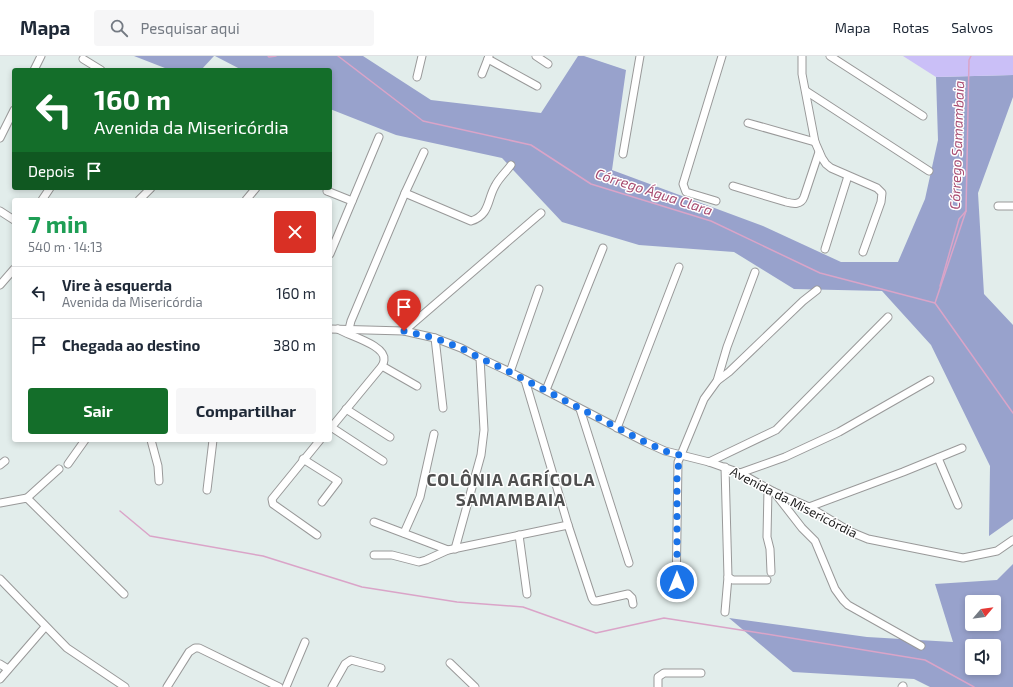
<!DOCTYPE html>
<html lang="pt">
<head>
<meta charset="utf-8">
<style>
	body { margin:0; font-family:"Exo 2",sans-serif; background:#f6f6f7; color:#1f2937; height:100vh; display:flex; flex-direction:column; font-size:15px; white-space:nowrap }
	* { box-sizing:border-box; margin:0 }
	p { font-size:13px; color:#747a83 }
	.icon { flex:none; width:22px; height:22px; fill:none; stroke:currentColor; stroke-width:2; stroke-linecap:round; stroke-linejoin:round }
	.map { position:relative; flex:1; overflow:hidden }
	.side { position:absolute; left:12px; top:142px; width:320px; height:244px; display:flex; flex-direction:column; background:#fff; border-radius:4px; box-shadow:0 2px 6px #0003 }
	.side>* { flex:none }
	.banner { position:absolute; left:12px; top:12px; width:320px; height:122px; border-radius:4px; box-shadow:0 2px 6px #0003; background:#146e2a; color:#fff; overflow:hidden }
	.needle { width:26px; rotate:61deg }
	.controls { position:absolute; left:965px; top:539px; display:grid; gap:8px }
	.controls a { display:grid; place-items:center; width:36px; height:36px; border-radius:4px; background:#fff; box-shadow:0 2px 6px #0003; font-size:20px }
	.pin { position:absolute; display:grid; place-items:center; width:34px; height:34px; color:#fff; margin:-41px -17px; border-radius:50% 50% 50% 0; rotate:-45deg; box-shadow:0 0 4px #0007 }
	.pin .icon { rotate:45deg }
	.me { position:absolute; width:44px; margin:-22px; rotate:0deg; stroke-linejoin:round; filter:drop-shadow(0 0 3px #0008) }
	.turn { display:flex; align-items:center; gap:14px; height:84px; padding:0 16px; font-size:18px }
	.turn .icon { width:52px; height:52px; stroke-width:2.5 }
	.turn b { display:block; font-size:28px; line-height:34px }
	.then { display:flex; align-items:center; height:38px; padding:0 16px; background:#0003; gap:8px; font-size:15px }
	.round { display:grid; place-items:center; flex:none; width:42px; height:42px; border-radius:4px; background:#f6f6f7 }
	.summary { display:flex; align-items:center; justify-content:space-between; height:68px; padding:0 16px }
	h1 { font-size:24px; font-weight:700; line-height:30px; color:#1e9e55 }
	.primary-button { display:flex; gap:8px; margin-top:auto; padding:8px 16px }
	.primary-button a { flex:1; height:46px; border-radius:4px; background:#146e2a; color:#fff; font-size:16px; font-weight:700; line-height:46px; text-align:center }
	.primary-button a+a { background:#f6f6f7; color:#1f2937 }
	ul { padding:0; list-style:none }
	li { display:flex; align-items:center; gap:12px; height:52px; padding:0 16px; border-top:1px solid #e0e1e3 }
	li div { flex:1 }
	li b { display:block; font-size:15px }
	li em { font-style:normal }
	header { display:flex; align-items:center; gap:24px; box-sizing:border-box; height:56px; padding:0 20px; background:#fff; border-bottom:1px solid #e0e1e3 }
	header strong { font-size:19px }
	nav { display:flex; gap:22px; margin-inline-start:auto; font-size:14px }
	.search { width:280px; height:36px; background:#f6f6f7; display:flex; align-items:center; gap:10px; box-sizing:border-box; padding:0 14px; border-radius:4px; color:#747a83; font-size:15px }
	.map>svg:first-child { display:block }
	.forest { fill:#98a2cc; fill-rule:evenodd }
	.park { fill:#cabff7 }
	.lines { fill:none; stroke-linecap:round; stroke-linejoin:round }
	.stream { stroke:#daa4c8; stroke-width:1.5 }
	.minor-casing { stroke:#999; stroke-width:9 }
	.minor { stroke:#fff; stroke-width:7 }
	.route { stroke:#1a73e8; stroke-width:7; stroke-dasharray:0 12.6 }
	.labels { text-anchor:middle; stroke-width:3; stroke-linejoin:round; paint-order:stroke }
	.street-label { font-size:13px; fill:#1c1c1c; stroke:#fff }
	.water-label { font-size:14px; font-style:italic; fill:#a84c71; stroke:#fff }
	.district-label { font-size:17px; font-weight:bold; letter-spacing:1px; fill:#4f4f4f; stroke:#fff }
</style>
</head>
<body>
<header>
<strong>Mapa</strong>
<div class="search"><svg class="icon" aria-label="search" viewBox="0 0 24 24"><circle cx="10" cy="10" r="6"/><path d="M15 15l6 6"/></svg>Pesquisar aqui</div>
<nav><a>Mapa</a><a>Rotas</a><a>Salvos</a></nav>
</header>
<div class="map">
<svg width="1013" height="631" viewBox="0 0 1013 631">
	<rect width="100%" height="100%" fill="#e2edeb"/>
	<!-- forest -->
	<g class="forest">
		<path d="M134 0H214L201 14H170Z"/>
		<path d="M215 0H363L431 44 541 57 578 0H584L626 14 612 114 763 170 841 206H898L925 143 938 84 936 21 1013 19V41L978 137 984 238 1013 269V463L989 480 990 410 931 289 882 235 794 233 734 196 639 189 562 166 502 102 396 79 330 53V14H242Z"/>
		<path d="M1013 508V631H930L914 623 793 616 729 562 867 581 953 586 935 528 997 524ZM972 546H994V568H972ZM972 590H994V612H972Z"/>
	</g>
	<!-- park -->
	<path class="park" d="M903 0H1013V19L936 21Z"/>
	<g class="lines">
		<!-- stream -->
		<g class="stream">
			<path d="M268 0 269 1 276 0"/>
			<path d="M338 0 423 65 531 89 591 128 711 165 820 217 935 247 966 155 969 4 971 0"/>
			<path d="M940 230 959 163 966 155"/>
			<path d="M935 247 1013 357"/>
			<path d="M120 455 150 480 263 500 362 531 457 546 523 551 596 577 664 562 760 577 925 604 974 631"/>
		</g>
		<defs>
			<g id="minor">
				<path d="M536 0 548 8"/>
				<path d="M802 0V18L815 86 822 102 826 108 831 112 877 132 882 137 881 146 863 196"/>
				<path d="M830 0 923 60"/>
				<path d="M83 3 101 14"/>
				<path d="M488 3 537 30"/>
				<path d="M34 14 41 0"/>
				<path d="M482 18 489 0"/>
				<path d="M417 21 422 0"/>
				<path d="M806 35 929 115"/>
				<path d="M748 67 815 86"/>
				<path d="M0 82 14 54"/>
				<path d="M623 98 640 0"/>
				<path d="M733 130 786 146C794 148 801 149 804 141L819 96"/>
				<path d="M327 135 352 145"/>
				<path d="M405 137 471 165C490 159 487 144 495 130 499 122 506 116 511 109"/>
				<path d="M42 144 50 132"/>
				<path d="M139 144 151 132"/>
				<path d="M246 144 256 132"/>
				<path d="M716 145 686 136 683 128 722 0"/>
				<path d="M998 150H1013"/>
				<path d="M0 155 14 164"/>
				<path d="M825 193 848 120"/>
				<path d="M330 198 379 81"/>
				<path d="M0 229 14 213"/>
				<path d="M330 273 404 275 435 282 461 292 480 302 510 316 645 386 665 395 709 406 740 417 774 436 809 451 851 476 868 483 963 502 997 495 1013 484"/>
				<path d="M349 273 351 265 405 137 424 96"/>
				<path d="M404 275 541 157"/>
				<path d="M435 282 443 352"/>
				<path d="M382 310 417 330"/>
				<path d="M510 316 539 233"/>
				<path d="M525 324 568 469 592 542 594 545H597L628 538 632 542 633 548"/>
				<path d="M717 325 727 291 755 216"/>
				<path d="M546 334 603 192"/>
				<path d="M346 353 390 381"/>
				<path d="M580 353 629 507"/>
				<path d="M331 371 383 405"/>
				<path d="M617 372 679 211"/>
				<path d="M330 373 382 310C383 308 384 306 384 304 386 289 349 280 338 273"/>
				<path d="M151 384 158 410 159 425"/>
				<path d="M938 402 958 449"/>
				<path d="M303 403 338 425 322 446"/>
				<path d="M709 406 776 374 888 261"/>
				<path d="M68 408 85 384"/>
				<path d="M0 409 5 405"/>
				<path d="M725 411 728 521 725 556"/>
				<path d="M740 417 785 401 839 376 930 324"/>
				<path d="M768 433 767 481 770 493 771 516"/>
				<path d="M207 434 213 384"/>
				<path d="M774 436 802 472 815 485 835 533 843 544 848 549 921 590"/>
				<path d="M27 442 59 413"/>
				<path d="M0 447 27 442 124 538"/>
				<path d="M809 451 903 416 962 392"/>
				<path d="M374 466 448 494"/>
				<path d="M404 477 420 441 434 378"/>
				<path d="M317 479 273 448 272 443 320 384"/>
				<path d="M519 479 527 538"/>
				<path d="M455 493 481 399 484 374 480 302"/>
				<path d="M374 499H392L419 506 426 504 448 494 568 469"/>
				<path d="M728 521 733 524H767"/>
				<path d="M0 523 67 592 125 631"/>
				<path d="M676 541 678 406 704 343 717 325 729 316 803 245 817 234"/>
				<path d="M450 607 475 631"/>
				<path d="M0 608 8 613"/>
				<path d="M0 623 45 571"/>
				<path d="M167 631 189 596 195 592H199L279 631"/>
				<path d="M286 631 305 586"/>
				<path d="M332 631 345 608 351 604 381 612"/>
				<path d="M658 631V621L664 617H701"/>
				<path d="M902 631 903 630"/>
			</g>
		</defs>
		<!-- minor casing -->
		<use href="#minor" class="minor-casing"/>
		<!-- minor -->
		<use href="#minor" class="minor"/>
	</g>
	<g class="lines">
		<!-- route -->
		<path class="route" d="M404 275 435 282 461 292 480 302 510 316 645 386 665 395 680 399 677 419V526"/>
	</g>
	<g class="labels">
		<!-- street labels -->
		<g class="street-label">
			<text transform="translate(794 446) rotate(27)" y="5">Avenida da Misericórdia</text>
		</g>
		<!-- water labels -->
		<g class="water-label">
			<text transform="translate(957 89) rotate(-88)" y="5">Córrego Samambaia</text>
			<text transform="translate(654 136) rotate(18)" y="5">Córrego Água Clara</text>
		</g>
		<!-- district labels -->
		<g class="district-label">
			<text x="511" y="430">COLÔNIA AGRÍCOLA<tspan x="511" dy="20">SAMAMBAIA</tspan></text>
		</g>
	</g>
</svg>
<div class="controls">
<a><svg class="needle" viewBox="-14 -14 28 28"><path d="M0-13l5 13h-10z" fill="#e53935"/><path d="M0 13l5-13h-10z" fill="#747a83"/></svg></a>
<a><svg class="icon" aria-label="sound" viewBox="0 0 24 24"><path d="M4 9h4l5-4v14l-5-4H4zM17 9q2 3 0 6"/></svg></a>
</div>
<div class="pin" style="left:404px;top:275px;background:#d93025"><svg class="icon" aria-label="arrive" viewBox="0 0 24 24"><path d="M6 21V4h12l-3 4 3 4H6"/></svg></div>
<svg class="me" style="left:677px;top:526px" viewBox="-20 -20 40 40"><circle r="17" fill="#1a73e8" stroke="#fff" stroke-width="3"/><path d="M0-11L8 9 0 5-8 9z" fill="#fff"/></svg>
<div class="banner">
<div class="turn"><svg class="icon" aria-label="left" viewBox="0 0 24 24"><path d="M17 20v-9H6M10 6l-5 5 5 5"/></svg><div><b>160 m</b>Avenida da Misericórdia</div></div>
<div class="then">Depois<svg class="icon" aria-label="arrive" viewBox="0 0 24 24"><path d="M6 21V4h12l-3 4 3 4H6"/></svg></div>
</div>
<section class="side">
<div class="summary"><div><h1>7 min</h1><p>540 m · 14:13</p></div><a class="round" style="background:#d93025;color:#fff"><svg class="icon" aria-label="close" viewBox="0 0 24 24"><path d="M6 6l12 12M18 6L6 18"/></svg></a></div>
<ul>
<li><svg class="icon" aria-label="left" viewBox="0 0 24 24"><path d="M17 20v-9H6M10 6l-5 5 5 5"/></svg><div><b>Vire à esquerda</b><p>Avenida da Misericórdia</p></div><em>160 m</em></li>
<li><svg class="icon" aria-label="arrive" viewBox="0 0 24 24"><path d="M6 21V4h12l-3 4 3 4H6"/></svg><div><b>Chegada ao destino</b></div><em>380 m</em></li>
</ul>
<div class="primary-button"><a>Sair</a><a>Compartilhar</a></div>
</section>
</div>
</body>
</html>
